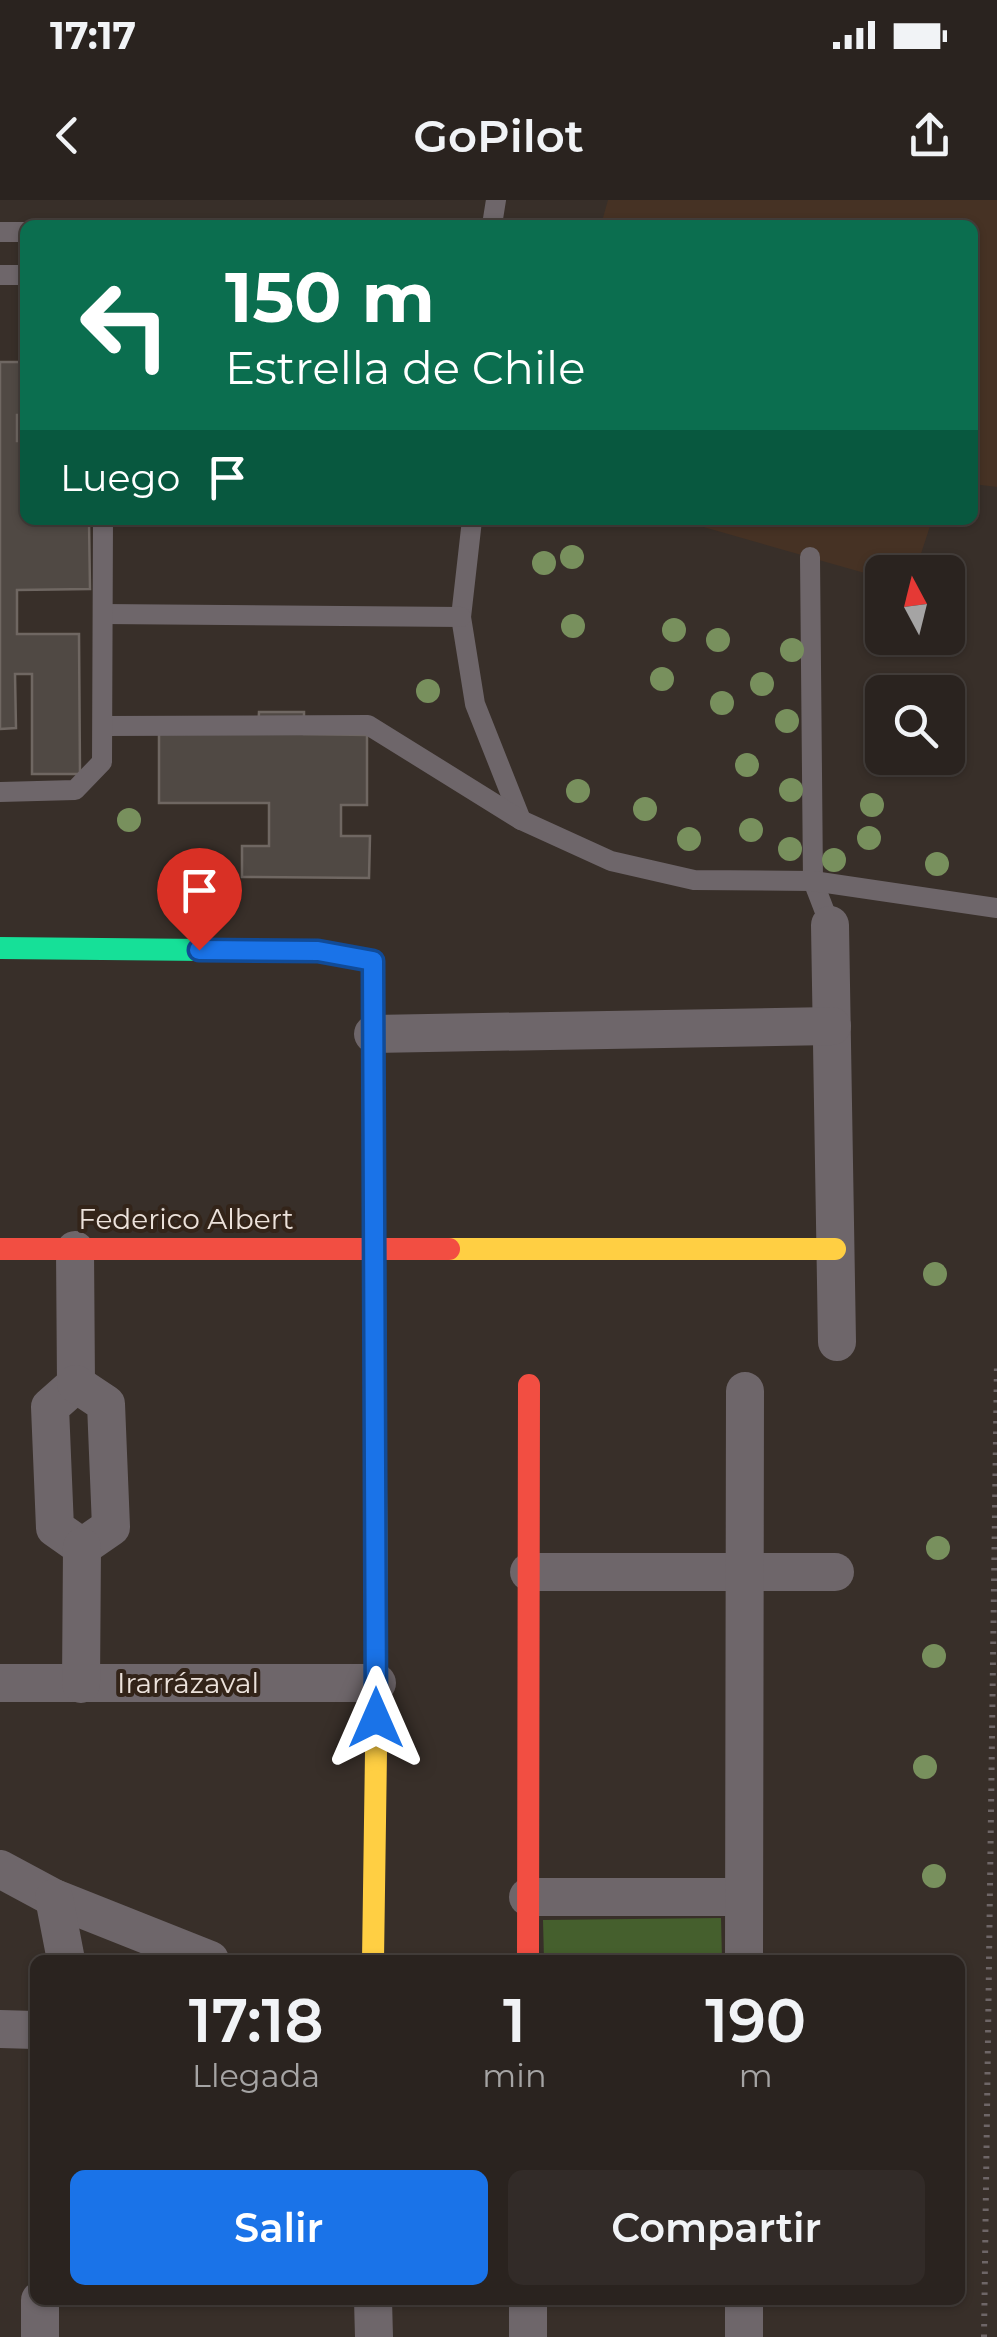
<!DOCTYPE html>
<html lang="es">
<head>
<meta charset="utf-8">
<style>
	body { margin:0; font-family:Montserrat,sans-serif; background:#322b28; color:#f1f3f6; height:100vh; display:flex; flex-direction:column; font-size:38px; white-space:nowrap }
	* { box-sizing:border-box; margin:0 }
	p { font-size:32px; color:#a5a4a4 }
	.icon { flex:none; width:55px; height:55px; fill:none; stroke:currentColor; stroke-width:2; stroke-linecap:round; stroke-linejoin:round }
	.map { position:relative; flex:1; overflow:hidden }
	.side { position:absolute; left:30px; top:1755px; width:935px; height:350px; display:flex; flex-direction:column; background:#2a231f; border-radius:15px; box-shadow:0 2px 8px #0004,0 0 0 2px #46403d }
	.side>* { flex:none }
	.hud { position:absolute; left:20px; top:20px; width:958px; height:305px; border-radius:15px; box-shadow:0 2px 8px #0004,0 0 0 2px #46403d; background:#0b6e4f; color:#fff; overflow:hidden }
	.needle { width:65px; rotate:353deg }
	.controls { position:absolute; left:865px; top:355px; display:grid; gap:20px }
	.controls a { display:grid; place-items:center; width:100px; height:100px; border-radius:15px; background:#2a231f; box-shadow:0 2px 8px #0004,0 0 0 2px #46403d; font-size:50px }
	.pin { position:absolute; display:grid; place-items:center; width:85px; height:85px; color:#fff; margin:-102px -42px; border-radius:50% 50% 50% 0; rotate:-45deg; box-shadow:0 0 10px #0007 }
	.pin .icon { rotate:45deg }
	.me { position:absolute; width:110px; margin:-55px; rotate:0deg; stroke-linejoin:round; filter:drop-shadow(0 0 8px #0008) }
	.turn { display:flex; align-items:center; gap:35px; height:210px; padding:0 40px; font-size:45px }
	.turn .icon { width:130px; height:130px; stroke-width:2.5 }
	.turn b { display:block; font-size:70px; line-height:85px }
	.then { display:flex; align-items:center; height:95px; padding:0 40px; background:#0003; gap:20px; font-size:38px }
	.eta { display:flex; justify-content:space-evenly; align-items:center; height:170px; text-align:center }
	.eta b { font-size:60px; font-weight:600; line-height:70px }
	.action { display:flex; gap:20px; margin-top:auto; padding:20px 40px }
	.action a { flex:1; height:115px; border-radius:15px; background:#1a73e8; color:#fff; font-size:40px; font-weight:600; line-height:115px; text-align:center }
	.action a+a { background:#322b28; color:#f1f3f6 }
	.status { display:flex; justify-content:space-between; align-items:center; height:70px; padding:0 50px; background:#2a231f; direction:ltr }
	.status svg { height:28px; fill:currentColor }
	header { display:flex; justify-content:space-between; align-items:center; height:130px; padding:0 40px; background:#2a231f; font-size:45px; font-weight:600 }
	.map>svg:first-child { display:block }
	.built { fill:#463224 }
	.green { fill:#455f2d }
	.building { fill:#504944; stroke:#6f6762; stroke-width:2.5 }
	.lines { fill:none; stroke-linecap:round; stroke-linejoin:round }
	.path { stroke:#6e6667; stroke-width:6; stroke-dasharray:2.5 8; stroke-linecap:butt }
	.lane { stroke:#6e666a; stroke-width:20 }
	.street { stroke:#6e666a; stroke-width:38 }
	.fast { stroke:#16e098; stroke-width:22 }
	.slow { stroke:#ffcf43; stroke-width:22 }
	.jam { stroke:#f24e42; stroke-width:22 }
	.tree { fill:#78905d }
	.route-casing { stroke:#114b97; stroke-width:25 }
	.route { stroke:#1a73e8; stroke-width:18 }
	.labels { text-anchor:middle; stroke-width:8; stroke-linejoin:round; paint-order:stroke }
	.street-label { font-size:28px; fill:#ece2db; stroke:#332419 }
</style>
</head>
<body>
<div class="status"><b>17:17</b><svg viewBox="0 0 49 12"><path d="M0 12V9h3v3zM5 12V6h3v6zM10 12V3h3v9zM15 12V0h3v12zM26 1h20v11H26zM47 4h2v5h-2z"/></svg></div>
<header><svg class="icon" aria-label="back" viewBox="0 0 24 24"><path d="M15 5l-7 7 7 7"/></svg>GoPilot<svg class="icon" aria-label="share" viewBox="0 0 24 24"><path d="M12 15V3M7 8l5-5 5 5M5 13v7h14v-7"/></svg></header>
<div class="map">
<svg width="997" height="2137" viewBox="0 0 997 2137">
	<rect width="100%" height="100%" fill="#382f29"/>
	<!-- built -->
	<g class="built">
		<path d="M608 0H997V287L973 284 972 25H601Z"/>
		<path d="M679 320H932L915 372H882V378Z"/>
	</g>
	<!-- green -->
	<path class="green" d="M721 1718 722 1760H544L543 1720Z"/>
	<!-- building -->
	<g class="building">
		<path d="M0 162H25V215H17V241H25V320H89L90 389 17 390V434H79L80 574H32V474H15L16 528 0 529Z"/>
		<path d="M259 512H304V534L367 535V605H341V636H370L369 678 242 677V646H269V603H159V533H258Z"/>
	</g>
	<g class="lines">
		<!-- path -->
		<path class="path" d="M984 2137 997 1161"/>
		<!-- lane -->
		<g class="lane">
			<path d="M492 25 496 0"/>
			<path d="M0 32H25"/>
			<path d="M0 75H25"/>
			<path d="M472 320 461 417 475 504 521 620"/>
			<path d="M810 357 813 681 830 725"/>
			<path d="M103 414 461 417"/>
			<path d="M103 526 368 525 521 620 611 661 694 680 813 681 997 708"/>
			<path d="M0 592 75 590 102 562 103 320"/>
		</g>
		<!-- street -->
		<g class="street">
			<path d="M830 725 837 1142"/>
			<path d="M373 834 832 826"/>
			<path d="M75 1050 76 1184 50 1207 55 1328 82 1347"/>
			<path d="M76 1184 106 1204 111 1327 82 1347"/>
			<path d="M529 1372H835"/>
			<path d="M0 1483H377"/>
			<path d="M81 1484 82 1347"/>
			<path d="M0 1669 54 1698 210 1760"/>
			<path d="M528 1697H744"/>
			<path d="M54 1698 66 1760"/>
			<path d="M744 1760 745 1191"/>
			<path d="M0 1829 35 1830"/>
			<path d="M373 2100 374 2137"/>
			<path d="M40 2137V2100"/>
			<path d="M528 2137V2100"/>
			<path d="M744 2137V2100"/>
		</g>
		<!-- fast -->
		<path class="fast" d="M0 748 318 751 373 761 374 894"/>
		<!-- slow -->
		<g class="slow">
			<path d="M449 1049H835"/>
			<path d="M373 1760 377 1483 374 894"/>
		</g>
		<!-- jam -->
		<g class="jam">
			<path d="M0 1049H449"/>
			<path d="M528 1760 529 1185"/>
		</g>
	</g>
	<!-- trees -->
	<g class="tree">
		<circle cx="572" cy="357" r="12"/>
		<circle cx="544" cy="363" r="12"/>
		<circle cx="573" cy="426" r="12"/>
		<circle cx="674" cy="430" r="12"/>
		<circle cx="718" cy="440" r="12"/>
		<circle cx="792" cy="450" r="12"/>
		<circle cx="662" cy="479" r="12"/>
		<circle cx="762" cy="484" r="12"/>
		<circle cx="428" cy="491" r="12"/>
		<circle cx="722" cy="503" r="12"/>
		<circle cx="787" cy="521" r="12"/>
		<circle cx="747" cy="565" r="12"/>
		<circle cx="791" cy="590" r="12"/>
		<circle cx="578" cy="591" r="12"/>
		<circle cx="872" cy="605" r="12"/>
		<circle cx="645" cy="609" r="12"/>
		<circle cx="129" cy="620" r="12"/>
		<circle cx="751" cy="630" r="12"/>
		<circle cx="869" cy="638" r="12"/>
		<circle cx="689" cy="639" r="12"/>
		<circle cx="790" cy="649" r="12"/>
		<circle cx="834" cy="660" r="12"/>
		<circle cx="937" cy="664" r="12"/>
		<circle cx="935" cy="1074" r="12"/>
		<circle cx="938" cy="1348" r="12"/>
		<circle cx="934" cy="1456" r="12"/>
		<circle cx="925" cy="1567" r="12"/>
		<circle cx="934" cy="1676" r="12"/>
	</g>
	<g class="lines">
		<defs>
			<path id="route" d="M199 750 318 751 373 761 376 1518"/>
		</defs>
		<!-- route casing -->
		<use href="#route" class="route-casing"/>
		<!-- route -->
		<use href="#route" class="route"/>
	</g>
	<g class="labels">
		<!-- street labels -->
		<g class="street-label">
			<text x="186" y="1029">Federico Albert</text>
			<text x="188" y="1493">Irarrázaval</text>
		</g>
	</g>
</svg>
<div class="controls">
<a><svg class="needle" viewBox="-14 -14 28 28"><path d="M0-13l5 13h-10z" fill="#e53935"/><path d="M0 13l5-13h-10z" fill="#a5a4a4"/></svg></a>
<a><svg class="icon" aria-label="search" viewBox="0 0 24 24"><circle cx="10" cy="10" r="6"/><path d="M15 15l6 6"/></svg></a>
</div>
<div class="pin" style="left:199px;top:750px;background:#d93025"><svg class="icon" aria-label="arrive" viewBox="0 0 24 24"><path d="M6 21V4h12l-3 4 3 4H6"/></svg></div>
<svg class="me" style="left:376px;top:1518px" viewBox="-20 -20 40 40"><path d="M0-17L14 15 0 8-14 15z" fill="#1a73e8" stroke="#fff" stroke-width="4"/></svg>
<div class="hud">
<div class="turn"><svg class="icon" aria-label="left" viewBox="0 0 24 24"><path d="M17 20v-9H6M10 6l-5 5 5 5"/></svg><div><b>150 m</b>Estrella de Chile</div></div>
<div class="then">Luego<svg class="icon" aria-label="arrive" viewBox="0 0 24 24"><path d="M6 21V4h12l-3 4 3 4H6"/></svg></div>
</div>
<section class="side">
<div class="eta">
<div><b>17:18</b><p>Llegada</p></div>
<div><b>1</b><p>min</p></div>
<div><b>190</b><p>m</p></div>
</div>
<div class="action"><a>Salir</a><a>Compartir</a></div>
</section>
</div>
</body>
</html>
